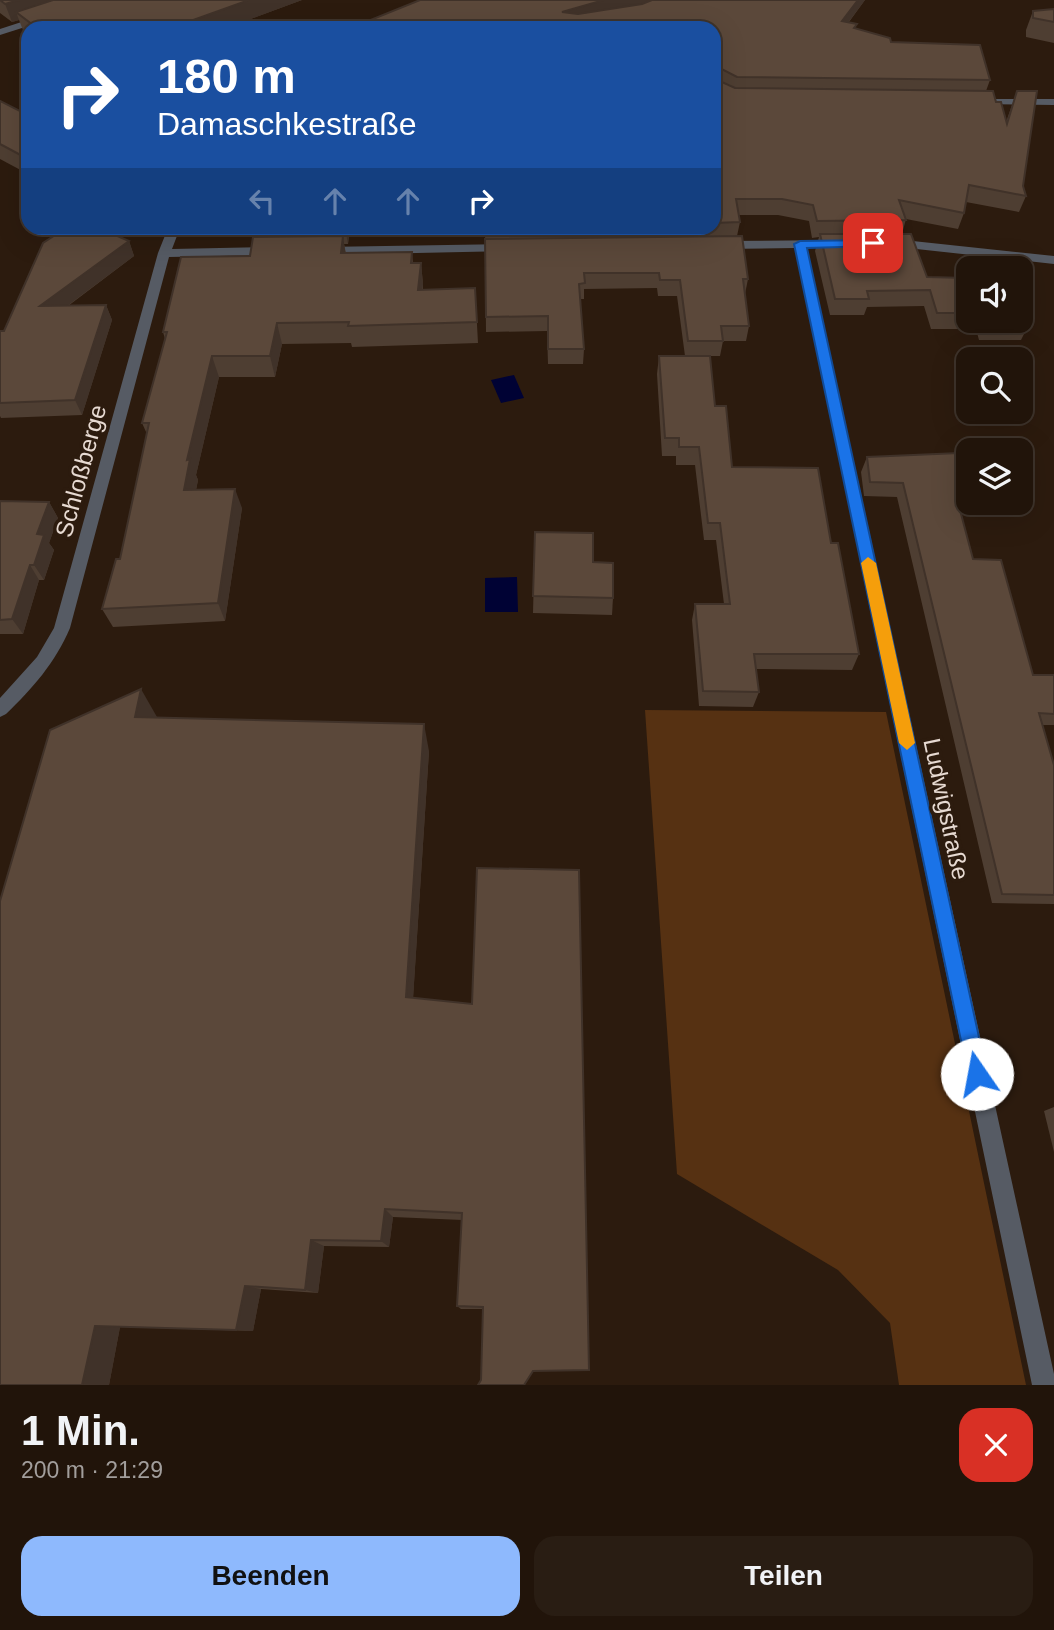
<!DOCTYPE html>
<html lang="de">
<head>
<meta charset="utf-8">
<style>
	body { margin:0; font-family:Helvetica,sans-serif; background:#291d13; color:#f1f3f6; height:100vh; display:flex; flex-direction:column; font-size:26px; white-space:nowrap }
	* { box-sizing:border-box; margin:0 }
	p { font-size:23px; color:#a29e9c }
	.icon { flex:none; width:38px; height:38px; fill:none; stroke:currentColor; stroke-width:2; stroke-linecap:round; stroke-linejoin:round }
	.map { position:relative; height:1385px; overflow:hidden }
	.sheet { display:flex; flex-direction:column; background:#21140a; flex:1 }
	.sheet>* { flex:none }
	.guide { position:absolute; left:21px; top:21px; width:700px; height:214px; border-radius:21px; box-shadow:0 7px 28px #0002,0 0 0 2px #3e332b; background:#1a4fa0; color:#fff; overflow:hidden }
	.controls { position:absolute; left:956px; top:256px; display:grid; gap:14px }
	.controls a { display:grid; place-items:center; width:77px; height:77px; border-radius:14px; background:#21140a; box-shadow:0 7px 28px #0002,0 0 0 2px #3e332b; font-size:35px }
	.pin { position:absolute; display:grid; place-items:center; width:60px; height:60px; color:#fff; margin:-30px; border-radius:14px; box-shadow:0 4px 10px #0006 }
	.me { position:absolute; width:77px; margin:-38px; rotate:348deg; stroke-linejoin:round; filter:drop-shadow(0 0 5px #0008) }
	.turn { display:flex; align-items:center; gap:24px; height:147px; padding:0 21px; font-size:32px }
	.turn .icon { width:91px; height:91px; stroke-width:2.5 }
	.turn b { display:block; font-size:49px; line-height:60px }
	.lanes { display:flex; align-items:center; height:66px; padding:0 21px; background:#0003; justify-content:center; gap:35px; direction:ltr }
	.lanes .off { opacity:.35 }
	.round { display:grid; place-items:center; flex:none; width:74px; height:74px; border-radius:21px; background:#291d13 }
	.summary { display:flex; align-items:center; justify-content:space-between; height:119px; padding:0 21px }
	h1 { font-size:42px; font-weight:800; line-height:52px }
	.action { display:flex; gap:14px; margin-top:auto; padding:14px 21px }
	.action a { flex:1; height:80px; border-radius:21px; background:#8eb9fd; color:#111; font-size:28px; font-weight:800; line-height:80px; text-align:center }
	.action a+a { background:#291d13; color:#f1f3f6 }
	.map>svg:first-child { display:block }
	.green { fill:#563112 }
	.water { fill:#000234 }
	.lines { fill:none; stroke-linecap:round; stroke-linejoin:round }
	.minor { fill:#565b64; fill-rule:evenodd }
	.wall { fill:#4e3e32 }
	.shaded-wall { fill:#403229 }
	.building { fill:#5b483a; stroke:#403229; stroke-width:2 }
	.route { fill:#1a73e8; stroke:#114b97; stroke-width:2 }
	.slow { fill:#f59e0b }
	.labels { text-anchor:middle; stroke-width:7; stroke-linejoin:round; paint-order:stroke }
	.street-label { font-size:24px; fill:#e7dad2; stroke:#2c1b0e }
</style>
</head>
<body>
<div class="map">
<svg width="1054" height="1385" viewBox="0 0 1054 1385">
	<rect width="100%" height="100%" fill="#2c1b0e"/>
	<!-- green -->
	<path class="green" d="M645 710 886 712 1026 1385H899L890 1323 838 1270 677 1174Z"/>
	<!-- water -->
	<g class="water">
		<path d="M514 375 524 398 501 403 491 380Z"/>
		<path d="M517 577 518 612H485V578Z"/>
	</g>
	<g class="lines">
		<!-- minor -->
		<g class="minor">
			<path d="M43 15 48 18 47 20 0 35V29Z"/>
			<path d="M970 99H1054V105L974 104 968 101Z"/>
			<path d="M168 228H180L172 249 274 247 280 251 274 255 169 257 70 628C55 663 33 688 6 714L0 717V698L37 657 54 628 158 253Z"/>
			<path d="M894 239 1054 256V264L889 246V240Z"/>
			<path d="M841 240 846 241V247L807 248 1054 1374V1385H1032L795 248 719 249 713 245 719 241Z"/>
			<path d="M509 244 515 248 514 251 323 255 317 251 323 247Z"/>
		</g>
	</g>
	<!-- wall -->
	<g class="wall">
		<path d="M0 0H302L226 28H28V34L23 30 19 20 12 22 0 13Z"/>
		<path d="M865 0 849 22 856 29 990 80 986 91 996 102 1006 122 1017 91 1023 186 1026 196 1019 212 966 202 964 213 958 229 906 219 902 234 927 277 968 278V320H1020L1029 324 1021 340H979L976 329H931L924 306 867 307 864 315H830L815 251 819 237 812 238 809 221 778 215H739L740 222 737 236 748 279 745 294 749 326 746 341H723L720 356H707L715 406 732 467 831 543 859 654 852 670 756 669 759 692 753 707 699 706 692 620 695 604H724L716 540H704L695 465H676V456H662L657 374 659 356H685L677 296H658L657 288 584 289V299H580L584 349 583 364H548L547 331 486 332 485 228H714V28H353V27Z"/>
		<path d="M1054 9V43L1026 37V30L1033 11Z"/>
		<path d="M0 101 28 115V174L0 159Z"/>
		<path d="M256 228H350L348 244H344L346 253 412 252 413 263H421L423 284V290L475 288 478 343 352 347 351 343 282 344 275 377H219L196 475 198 480 196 490 242 508 225 621 113 627 102 609 120 559 147 434 142 423 165 339 163 332 250 256 258 237Z"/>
		<path d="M129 241 134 256 68 306 106 305 112 320 82 415 1 418 0 416V331H4Z"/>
		<path d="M867 457 968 479V488L962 499H957L973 559 1033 675H1054V725H1042L1054 765V904L992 903 897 497 864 496 861 472Z"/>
		<path d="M0 501 49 502 58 518 49 543 54 550 44 580H39L23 634H0Z"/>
		<path d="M535 532 613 598 612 615 533 613Z"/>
		<path d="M157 717 429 751 413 998 533 1371 481 1380 483 1309H461L457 1306 462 1220 393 1217 389 1247 324 1246 318 1293 261 1289 253 1331 120 1327 109 1385H0Z"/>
		<path d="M1054 1107V1152L1044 1111Z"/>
	</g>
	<!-- shaded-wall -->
	<g class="shaded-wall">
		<path d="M19 0H81L16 12 19 20 12 22 5 4Z"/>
		<path d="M249 0H302L226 28H171Z"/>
		<path d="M604 0H655L563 28 562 12Z"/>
		<path d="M858 0H865L838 36 842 21Z"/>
		<path d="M345 228H350L348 244Z"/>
		<path d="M343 236 346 257 341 253Z"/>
		<path d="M129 241 134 256 47 321 40 306Z"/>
		<path d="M421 263 423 284 420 311 418 290Z"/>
		<path d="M106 305 112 320 82 415 75 400Z"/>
		<path d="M277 323 282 344 275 377 270 356Z"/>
		<path d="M212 356 219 377 196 475 198 480 192 510 184 490 187 460Z"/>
		<path d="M235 489 242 508 225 621 218 603Z"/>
		<path d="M49 502 58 518 49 543 54 550 44 580 34 565 37 534Z"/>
		<path d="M30 565 39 580 23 634 12 619Z"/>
		<path d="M141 689 157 717H135Z"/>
		<path d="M424 724 429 751 412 1015 406 997Z"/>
		<path d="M385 1209 393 1217 389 1247 381 1241Z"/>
		<path d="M311 1240 324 1246 318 1293 305 1290Z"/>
		<path d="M245 1286 261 1289 253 1331 236 1330Z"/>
		<path d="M95 1326 120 1327 109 1385H82Z"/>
	</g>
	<!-- building -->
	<g class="building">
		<path d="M0 0H19L5 4Z"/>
		<path d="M53 0H249L171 28H37L16 12Z"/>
		<path d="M420 0H604L562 12 578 14 642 4 652 0H858L842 21 857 24 854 28 890 38 891 42 980 45 990 80 737 77 716 66 715 79 735 88 993 91 996 102H1001L1007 124 1017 91H1037L1023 186 1026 196 969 185 964 213 899 200 906 220 817 221 813 205 782 199H736L740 222 714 223V28H355L353 27Z"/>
		<path d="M1054 9V22L1033 18V11Z"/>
		<path d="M0 101 28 115V159L0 144Z"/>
		<path d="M66 228H99L129 241 40 306 106 305 75 400 0 403V331H4L43 243Z"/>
		<path d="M256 228H345L256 229Z"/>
		<path d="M820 234H911L927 277 968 278V313H937L930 290 867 291 869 299H835Z"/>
		<path d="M343 236 341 253 412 252 411 263H421L418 290 475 288 477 322 348 326 349 322 277 323 270 356H212L187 460 190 459 184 490 235 489 218 603 102 609 116 559H120L149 423H142L167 332H163L181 257 250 256 253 237Z"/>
		<path d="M742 236 748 279H743L749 326H721L723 341H688L680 280H660L659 273H584L585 283 579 284 584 349H548V316L486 317 485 239Z"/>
		<path d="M1020 301 1029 324H987L986 320H1020Z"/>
		<path d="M659 356H710L715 406H726L732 467 818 468 831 543H838L859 654H754L759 692 703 691 695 604H730L720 523H708L699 447H679V438H665Z"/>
		<path d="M959 453 968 479V484H957L959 495H956L973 559 1001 560 1033 675H1054V714L1039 713 1054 765V895L1002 894 903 483 870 482 867 457Z"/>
		<path d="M0 501 49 502 37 534 44 535 34 565H30L12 619 0 620Z"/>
		<path d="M535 532 593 533V562L613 563V598L533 596Z"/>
		<path d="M141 689 135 717 424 724 406 997 472 1004 477 868 579 870 589 1370 533 1371 524 1385H478L481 1380 483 1307 457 1306 462 1213 385 1209 381 1241 311 1240 305 1290 245 1286 236 1330 95 1326 82 1385H0V901L50 730Z"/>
	</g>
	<!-- route -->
	<path class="route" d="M873 240 877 241V246L807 248 987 1074 984 1081 977 1084 970 1081 968 1074 794 244 800 241Z"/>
	<!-- slow -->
	<path class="slow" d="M868 557 876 563 915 743 907 750 899 743 861 563Z"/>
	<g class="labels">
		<!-- street labels -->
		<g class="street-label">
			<text transform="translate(81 471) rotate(-75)" y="8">Schloßberge</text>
			<text transform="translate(946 809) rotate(78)" y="8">Ludwigstraße</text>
		</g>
	</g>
</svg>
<div class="controls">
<a><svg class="icon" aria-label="sound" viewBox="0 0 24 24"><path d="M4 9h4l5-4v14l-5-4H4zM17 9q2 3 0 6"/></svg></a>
<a><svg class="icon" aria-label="search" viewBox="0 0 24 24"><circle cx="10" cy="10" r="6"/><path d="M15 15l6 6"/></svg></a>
<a><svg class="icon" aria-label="layers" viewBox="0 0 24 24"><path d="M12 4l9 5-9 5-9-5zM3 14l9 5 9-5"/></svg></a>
</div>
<div class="pin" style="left:873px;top:243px;background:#d93025"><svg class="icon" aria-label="arrive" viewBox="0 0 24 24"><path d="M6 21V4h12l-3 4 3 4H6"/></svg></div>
<svg class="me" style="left:977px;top:1074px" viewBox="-20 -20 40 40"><circle r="19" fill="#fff"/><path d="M0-13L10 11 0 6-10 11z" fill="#1a73e8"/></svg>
<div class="guide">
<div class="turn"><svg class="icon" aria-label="right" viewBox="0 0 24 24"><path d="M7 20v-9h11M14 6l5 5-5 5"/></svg><div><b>180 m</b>Damaschkestraße</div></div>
<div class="lanes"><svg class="icon off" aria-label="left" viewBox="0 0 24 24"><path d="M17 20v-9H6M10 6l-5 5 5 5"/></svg><svg class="icon off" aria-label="ahead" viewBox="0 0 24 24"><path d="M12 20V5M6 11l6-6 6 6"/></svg><svg class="icon off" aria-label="ahead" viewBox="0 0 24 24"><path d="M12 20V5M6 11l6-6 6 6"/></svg><svg class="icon" aria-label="right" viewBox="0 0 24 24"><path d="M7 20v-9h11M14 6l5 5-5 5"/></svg></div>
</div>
</div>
<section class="sheet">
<div class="summary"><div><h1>1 Min.</h1><p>200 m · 21:29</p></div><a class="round" style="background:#d93025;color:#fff"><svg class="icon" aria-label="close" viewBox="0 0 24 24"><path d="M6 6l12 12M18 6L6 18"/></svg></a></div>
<div class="action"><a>Beenden</a><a>Teilen</a></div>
</section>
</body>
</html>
